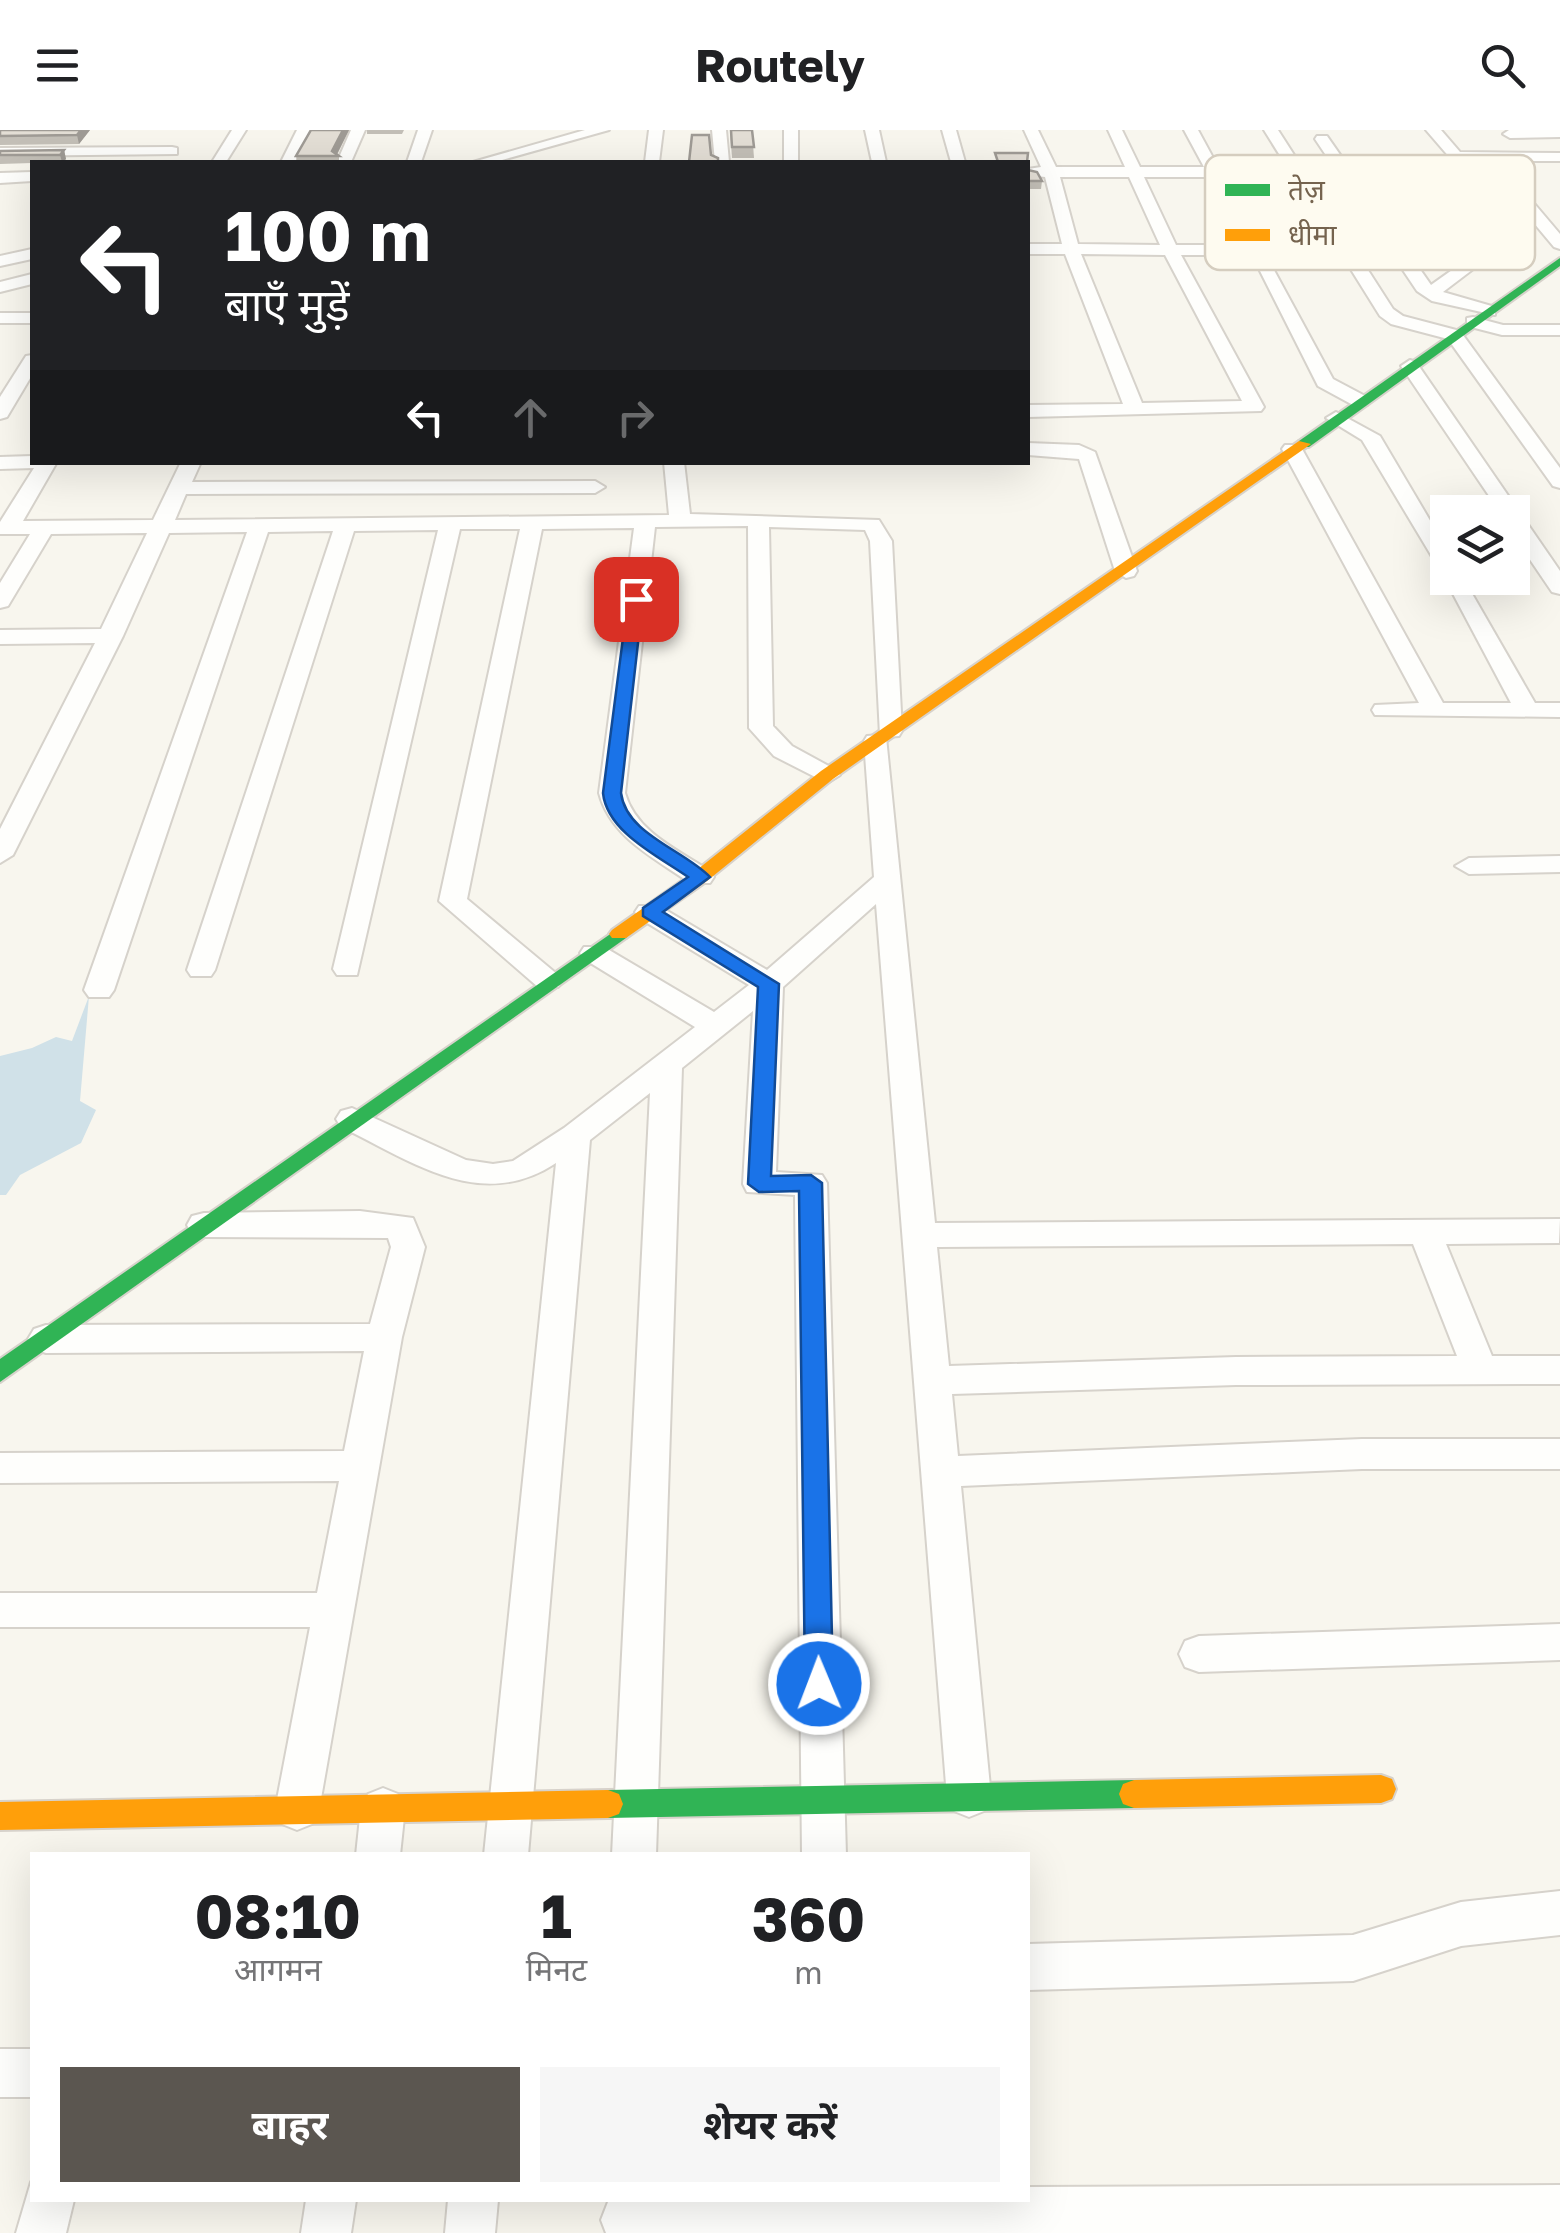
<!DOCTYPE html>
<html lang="hi">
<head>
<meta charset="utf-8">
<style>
	body { margin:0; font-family:"Golos Text","Noto Sans Devanagari",sans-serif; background:#f6f6f6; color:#202124; height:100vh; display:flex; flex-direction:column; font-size:38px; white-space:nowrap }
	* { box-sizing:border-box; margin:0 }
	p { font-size:32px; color:#757577 }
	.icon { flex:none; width:55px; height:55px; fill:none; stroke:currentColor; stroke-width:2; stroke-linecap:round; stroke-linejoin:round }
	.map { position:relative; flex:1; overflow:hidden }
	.side { position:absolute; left:30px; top:1722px; width:1000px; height:350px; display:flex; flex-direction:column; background:#fff; border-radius:0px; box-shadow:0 10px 40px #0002 }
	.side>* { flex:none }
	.banner { position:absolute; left:30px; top:30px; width:1000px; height:305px; border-radius:0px; box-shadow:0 10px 40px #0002; background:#202124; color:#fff; overflow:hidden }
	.controls { position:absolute; left:1430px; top:365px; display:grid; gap:20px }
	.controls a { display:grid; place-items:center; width:100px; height:100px; border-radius:0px; background:#fff; box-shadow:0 10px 40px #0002; font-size:50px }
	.pin { position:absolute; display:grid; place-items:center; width:85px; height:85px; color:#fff; margin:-42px; border-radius:20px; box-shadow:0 5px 15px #0006 }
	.me { position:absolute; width:110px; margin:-55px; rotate:359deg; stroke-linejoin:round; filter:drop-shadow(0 0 8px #0008) }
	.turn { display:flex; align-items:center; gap:35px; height:210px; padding:0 30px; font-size:45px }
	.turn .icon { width:130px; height:130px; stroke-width:2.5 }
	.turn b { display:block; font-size:70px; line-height:85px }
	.lanes { display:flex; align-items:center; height:95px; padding:0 30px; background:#0003; justify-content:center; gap:50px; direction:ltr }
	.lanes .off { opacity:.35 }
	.eta { display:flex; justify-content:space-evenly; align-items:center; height:170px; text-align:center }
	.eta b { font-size:60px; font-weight:700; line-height:70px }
	.button { display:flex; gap:20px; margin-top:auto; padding:20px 30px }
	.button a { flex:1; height:115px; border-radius:0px; background:#5b5650; color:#fff; font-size:40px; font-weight:700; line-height:115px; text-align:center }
	.button a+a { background:#f6f6f6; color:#202124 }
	header { display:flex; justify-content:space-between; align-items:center; height:130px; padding:0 30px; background:#fff; font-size:45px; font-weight:700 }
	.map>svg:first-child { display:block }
	.water { fill:#d0e1e8 }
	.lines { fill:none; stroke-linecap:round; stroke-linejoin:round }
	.street-casing { stroke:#d6d2cb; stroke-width:4 }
	.fast-casing { stroke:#d7d2cb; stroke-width:4 }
	.slow-casing { stroke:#d7d2cb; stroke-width:4 }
	.street { fill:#fefefc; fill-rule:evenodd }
	.fast { fill:#30b455; fill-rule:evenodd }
	.slow { fill:#ff9f0a; fill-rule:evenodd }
	.wall { fill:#c3bfb7 }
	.shaded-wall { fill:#9f9b95 }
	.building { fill:#e3ded5; stroke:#9f9b95; stroke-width:2.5 }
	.route { fill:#1a73e8; stroke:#114b97; stroke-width:2.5 }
	.key { fill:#fefbf0; stroke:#d5cdbf; stroke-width:2.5 }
	.key-label { font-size:28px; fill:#75634e }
</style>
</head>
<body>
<header><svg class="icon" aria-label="menu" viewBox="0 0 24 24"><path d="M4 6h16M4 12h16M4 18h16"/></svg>Routely<svg class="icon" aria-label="search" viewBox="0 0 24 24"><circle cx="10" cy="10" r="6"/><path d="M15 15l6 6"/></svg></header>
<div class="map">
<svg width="1560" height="2103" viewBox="0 0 1560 2103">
	<rect width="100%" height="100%" fill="#f8f6ee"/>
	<!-- water -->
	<path class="water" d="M89 866 80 971 96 980 81 1013 20 1045 6 1065H0V926L32 918 56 907 72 911Z"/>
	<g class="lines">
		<defs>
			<g id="street">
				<path d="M232 0H246L226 32H212Z"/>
				<path d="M297 0H311L295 32H281Z"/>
				<path d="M351 0H365L351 32H337Z"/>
				<path d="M418 0H432L421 32H407Z"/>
				<path d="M585 0H609L495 32H473Z"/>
				<path d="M649 0H663L659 32H645Z"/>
				<path d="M712 0H726L729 32H715Z"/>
				<rect x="784" y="0" width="14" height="32"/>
				<path d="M865 0H879L886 32H872Z"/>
				<path d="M942 0H956L965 32H951Z"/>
				<path d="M1024 0H1038L1056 37H1125L1108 0H1122L1140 37H1204L1184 0H1198L1333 249 1367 267V275H1353L1318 256 1252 125H1181L1264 277 1261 281 1028 287V275L1123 274 1065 124H1028V114H1062L1045 47 1028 45V39L1041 37ZM1060 47H1129L1160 115 1078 114ZM1144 47H1209L1247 115H1176ZM1081 124 1165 125 1242 271 1142 273Z"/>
				<path d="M1264 0H1278L1393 179 1403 186 1460 201 1560 338V358L1553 356 1448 209 1391 194 1380 186Z"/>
				<path d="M1426 0H1441L1460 22 1560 23V31H1498L1560 104V119L1554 117 1482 31 1451 29Z"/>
				<path d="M1560 0V7L1510 8 1503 4 1509 0Z"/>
				<path d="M1317 6H1327L1431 155 1476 123 1410 32 1422 29 1493 124 1443 162 1495 177V185L1432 171 1417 161 1315 9Z"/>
				<path d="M172 17 177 18V24L0 26V18Z"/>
				<path d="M32 42V51L0 53V43Z"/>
				<path d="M32 119V129L0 136V126Z"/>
				<path d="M32 144V154L0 162V152Z"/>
				<rect x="0" y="183" width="32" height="10"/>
				<path d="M1473 187 1503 195H1560V205H1502L1467 196V188Z"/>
				<path d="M32 225V245L7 287 0 289V267L26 226Z"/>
				<path d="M1410 230 1416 232 1560 441V464L1552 462 1512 403V382H1500L1401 236Z"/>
				<path d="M1336 282 1380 306 1448 421V448H1463L1535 573H1560V587L1375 585 1372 580 1375 575 1419 573 1282 319 1285 315H1299L1302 319 1443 573H1511L1443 445 1362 310 1326 288Z"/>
				<path d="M1028 313 1079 315 1095 322 1137 441 1134 446 1126 448 1115 441 1079 329 1028 325Z"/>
				<path d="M32 326V332H57L23 391 153 390 181 332H201L192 352 595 351 605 357 595 363 186 364 175 390 669 385 664 332H684L690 384 879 390 892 411 902 601 899 606 886 607 935 1093 1560 1089 1559 1113 1446 1114 1492 1226H1560V1254L1236 1255 952 1264 958 1326 1362 1309H1560V1339H1362L961 1356 991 1667 984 1681 969 1687 954 1681 947 1667 876 774 783 857 776 1042 822 1045 827 1053 846 1725H802L795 1065 747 1062 743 1054 753 881 682 938 656 1725H612L650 963 590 1010 528 1725H484L556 1033C480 1083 412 1031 341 997L336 989 341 981 352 978 466 1030 493 1034 513 1031 564 998 695 897 584 829 580 823 584 817H604L714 882 749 855 639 788 635 782 639 776H659L767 840 874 747 864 611 867 606 880 605 870 411 865 400 769 397 773 596 792 616 836 640 840 645 827 653 774 626 749 598 748 396 655 397 625 663C636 702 678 720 710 741L714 747 710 753H690C655 728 611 708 599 663L634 398 542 399 467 769 558 845 563 851 558 857H538L439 771 520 399H460L357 845H337L333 839 438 400 354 401 215 840 211 846H191L187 840 333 401 268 402 114 860 109 867H89L84 860 247 402 169 403 123 506 13 725 0 733V699L95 513 0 514V500L101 499 147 403 51 404 8 476 0 478V453L30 404H0V392L34 338 0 339V327ZM1413 1114 1457 1226 1236 1227 949 1236 937 1117Z"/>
				<path d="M1560 726V742L1469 744 1455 736 1469 728Z"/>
				<path d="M360 1081 413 1088 425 1117 402 1207 319 1680 312 1694 297 1700 282 1694 275 1680 310 1497H0V1463H317L339 1351 0 1353V1323L344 1321 364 1221 46 1223 34 1219 28 1209 34 1199 46 1195 370 1194 391 1117 388 1108 204 1107 192 1104 187 1095 192 1086 204 1083Z"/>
				<path d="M1560 1494V1530L1199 1542 1185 1537 1179 1524 1185 1511 1199 1506Z"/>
				<path d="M383 1658 398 1664 405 1678 400 1725H356L361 1678 368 1664Z"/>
				<path d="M1560 1761V1805L1461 1816 1353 1851 1028 1860V1814L1353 1805 1461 1772Z"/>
				<rect x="0" y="1919" width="32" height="48"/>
				<path d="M31 2052 32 2070H74L66 2103H16Z"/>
				<path d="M1560 2055V2103H606L601 2090 608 2072 613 2070H1028V2057Z"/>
				<path d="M306 2070H356L351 2103H301Z"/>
				<path d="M448 2070H498L495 2103H445Z"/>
			</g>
			<g id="fast">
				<path d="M1560 128V136L1309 317H1299V311Z"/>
				<path d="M619 798 629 804 626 808 0 1252V1229Z"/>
				<path d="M1134 1650 1145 1654 1149 1664 1145 1674 1134 1678 608 1688 597 1684 593 1674 597 1664 608 1660Z"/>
			</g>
			<g id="slow">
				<path d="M1299 311 1311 314 833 649 707 751 626 808H612L609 804 612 800 693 743 821 641Z"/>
				<path d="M1381 1645 1392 1649 1396 1659 1392 1669 1381 1673 1134 1678 1123 1674 1119 1664 1123 1654 1134 1650Z"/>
				<path d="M608 1660 619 1664 623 1674 619 1684 608 1688 0 1700V1672Z"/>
			</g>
		</defs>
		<!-- street casing -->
		<use href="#street" class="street-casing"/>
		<!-- fast casing -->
		<use href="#fast" class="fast-casing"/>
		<!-- slow casing -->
		<use href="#slow" class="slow-casing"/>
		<!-- street -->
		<use href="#street" class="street"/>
		<!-- fast -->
		<use href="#fast" class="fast"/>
		<!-- slow -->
		<use href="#slow" class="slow"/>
	</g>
	<!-- wall -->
	<g class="wall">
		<path d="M0 0H90L79 14 0 15Z"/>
		<path d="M311 0H349L337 25 339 26V32H297L296 26Z"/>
		<path d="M367 0H404L402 4H367Z"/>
		<path d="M730 0H752L754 28H732Z"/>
		<path d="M64 20 66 29 64 32 0 34V21Z"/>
		<path d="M1028 40 1042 51 1041 59H1028Z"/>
	</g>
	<!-- shaded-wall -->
	<g class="shaded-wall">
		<path d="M81 0H90L79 14 77 5Z"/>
		<path d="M343 0H349L336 26 332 21Z"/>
		<path d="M64 20 66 29 62 32 60 25Z"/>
	</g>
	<!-- building -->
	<g class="building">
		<path d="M0 0H81L77 5 0 6Z"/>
		<path d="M311 0H343L332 21 339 26H296Z"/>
		<path d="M731 0H752L754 17H732Z"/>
		<path d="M692 5H709L711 25 718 28V32H689Z"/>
		<path d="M64 20 60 25H0V21Z"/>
		<path d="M995 23H1028L1027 32H998Z"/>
		<path d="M1028 40 1037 42 1042 51H1028Z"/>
	</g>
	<!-- route -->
	<path class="route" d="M636 465 643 469 621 663C626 704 684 720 710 747L663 782 779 854 771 1046 811 1045 822 1053 833 1554 829 1563 819 1567 809 1563 805 1554 799 1061 759 1062 748 1054 758 857 643 786V778L688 747C658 726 607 702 603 663L628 469Z"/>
	<!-- legend -->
	<rect x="1205" y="25" width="330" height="115" rx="15" class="key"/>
	<rect x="1225" y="54" width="45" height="12" fill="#30b455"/>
	<rect x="1225" y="99" width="45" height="12" fill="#ff9f0a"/>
	<g class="key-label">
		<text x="1288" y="70">तेज़</text>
		<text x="1288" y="115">धीमा</text>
	</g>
</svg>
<div class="controls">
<a><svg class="icon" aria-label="layers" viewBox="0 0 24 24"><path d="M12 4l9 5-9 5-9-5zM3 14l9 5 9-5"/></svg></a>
</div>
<div class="pin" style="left:636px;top:469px;background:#d93025"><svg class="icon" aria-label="arrive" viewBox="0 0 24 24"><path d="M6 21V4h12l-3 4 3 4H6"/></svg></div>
<svg class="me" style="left:819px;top:1554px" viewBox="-20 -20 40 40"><circle r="17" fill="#1a73e8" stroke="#fff" stroke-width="3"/><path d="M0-11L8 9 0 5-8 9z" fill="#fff"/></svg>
<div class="banner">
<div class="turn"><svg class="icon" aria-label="left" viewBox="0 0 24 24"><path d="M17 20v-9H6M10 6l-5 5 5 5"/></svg><div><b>100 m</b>बाएँ मुड़ें</div></div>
<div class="lanes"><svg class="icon" aria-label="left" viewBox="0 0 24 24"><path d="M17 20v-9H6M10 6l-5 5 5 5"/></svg><svg class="icon off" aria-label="ahead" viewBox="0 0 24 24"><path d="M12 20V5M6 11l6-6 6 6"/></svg><svg class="icon off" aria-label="right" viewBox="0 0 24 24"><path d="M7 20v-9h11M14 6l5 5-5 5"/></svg></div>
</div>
<section class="side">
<div class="eta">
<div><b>08:10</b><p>आगमन</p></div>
<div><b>1</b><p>मिनट</p></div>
<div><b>360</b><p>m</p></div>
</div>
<div class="button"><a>बाहर</a><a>शेयर करें</a></div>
</section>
</div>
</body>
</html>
